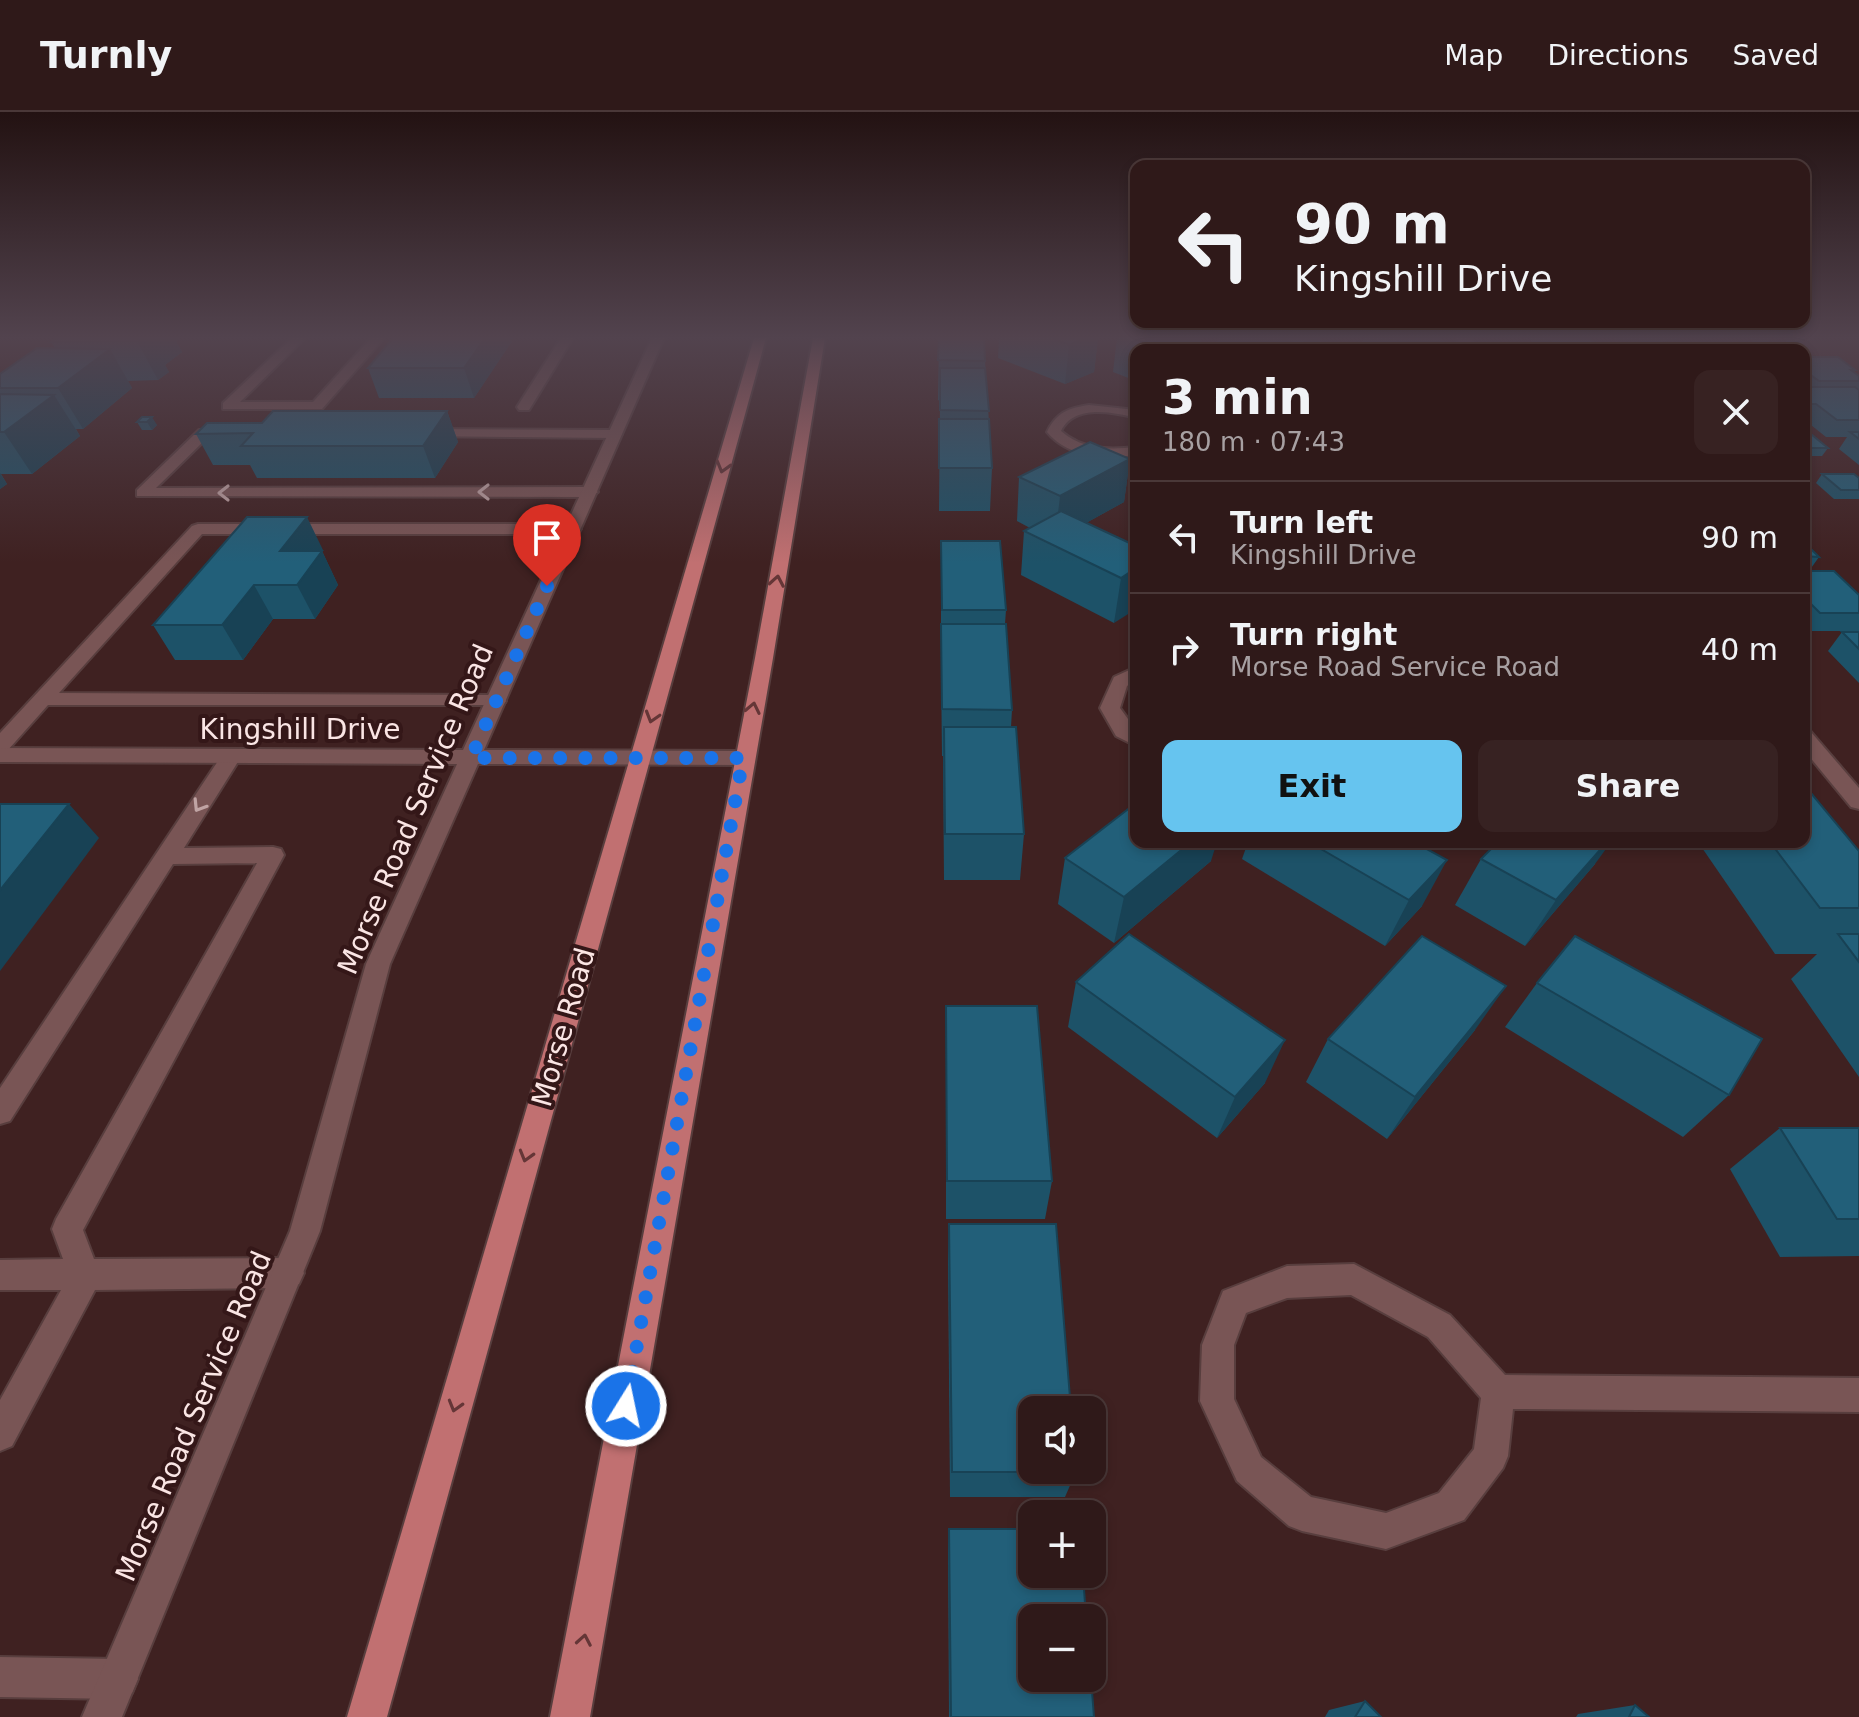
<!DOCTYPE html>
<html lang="en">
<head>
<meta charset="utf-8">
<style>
	body { margin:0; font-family:"DejaVu Sans",sans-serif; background:#372222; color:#f1f3f6; height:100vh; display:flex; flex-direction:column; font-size:30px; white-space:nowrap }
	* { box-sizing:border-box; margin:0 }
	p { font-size:26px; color:#a7a0a2 }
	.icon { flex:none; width:44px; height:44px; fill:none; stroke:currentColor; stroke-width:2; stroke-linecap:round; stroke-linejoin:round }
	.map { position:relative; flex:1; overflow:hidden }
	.side { position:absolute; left:1130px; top:232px; width:680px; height:504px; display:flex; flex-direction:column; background:#2f1919; border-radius:16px; box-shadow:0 4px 12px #0003,0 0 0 2px #4a3838 }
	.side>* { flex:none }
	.guide { position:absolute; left:1130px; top:48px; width:680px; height:168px; border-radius:16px; box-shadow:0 4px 12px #0003,0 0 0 2px #4a3838; background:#2f1919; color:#f1f3f6; overflow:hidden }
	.tools { position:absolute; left:1018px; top:1284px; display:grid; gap:16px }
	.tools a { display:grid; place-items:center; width:88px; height:88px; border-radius:16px; background:#2f1919; box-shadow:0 4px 12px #0003,0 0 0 2px #4a3838; font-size:40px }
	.pin { position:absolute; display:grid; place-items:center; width:68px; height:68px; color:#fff; margin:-82px -34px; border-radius:50% 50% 50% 0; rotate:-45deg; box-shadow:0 0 8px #0007 }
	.pin .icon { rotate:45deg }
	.me { position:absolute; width:88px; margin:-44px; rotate:10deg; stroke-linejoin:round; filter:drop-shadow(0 0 6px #0008) }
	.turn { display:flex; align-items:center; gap:28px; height:168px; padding:0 32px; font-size:36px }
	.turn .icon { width:104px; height:104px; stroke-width:2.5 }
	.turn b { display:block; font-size:56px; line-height:68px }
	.round { display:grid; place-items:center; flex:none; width:84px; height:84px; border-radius:16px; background:#372222 }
	.overview { display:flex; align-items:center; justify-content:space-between; height:136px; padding:0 32px }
	h1 { font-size:48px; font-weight:800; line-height:60px }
	.button { display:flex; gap:16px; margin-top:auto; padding:16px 32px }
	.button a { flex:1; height:92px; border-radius:16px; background:#66c4ef; color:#111; font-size:32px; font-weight:800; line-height:92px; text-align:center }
	.button a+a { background:#372222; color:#f1f3f6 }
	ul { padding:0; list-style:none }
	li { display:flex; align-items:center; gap:24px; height:112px; padding:0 32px; border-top:2px solid #4a3838 }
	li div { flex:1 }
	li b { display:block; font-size:30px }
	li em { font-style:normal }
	header { display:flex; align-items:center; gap:48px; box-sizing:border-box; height:112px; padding:0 40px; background:#2f1919; border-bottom:2px solid #4a3838 }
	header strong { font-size:38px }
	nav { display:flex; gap:44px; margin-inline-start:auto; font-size:28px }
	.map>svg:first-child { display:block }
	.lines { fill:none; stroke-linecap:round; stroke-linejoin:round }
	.lane-casing { stroke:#583e3e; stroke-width:4 }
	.street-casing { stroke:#583e3e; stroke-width:4 }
	.primary-casing { stroke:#583e3e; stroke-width:4 }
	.lane { fill:#795555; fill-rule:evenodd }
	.street { fill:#795555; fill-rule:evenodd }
	.primary { fill:#c17071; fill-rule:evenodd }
	.wall { fill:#1d5268 }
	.shaded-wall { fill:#184255 }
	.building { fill:#225f79; stroke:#184255; stroke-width:2 }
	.oneway { stroke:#653637 }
	.oneway2 { stroke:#c0a4a4 }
	.route { stroke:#1a73e8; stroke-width:14; stroke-dasharray:0 25.2 }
	.labels { text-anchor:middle; stroke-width:8; stroke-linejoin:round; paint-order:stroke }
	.street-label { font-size:28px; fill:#fae5e4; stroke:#341718 }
</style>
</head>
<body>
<header>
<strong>Turnly</strong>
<nav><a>Map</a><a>Directions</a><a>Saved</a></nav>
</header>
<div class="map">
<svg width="1859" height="1605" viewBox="0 0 1859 1605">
	<rect width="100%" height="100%" fill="#3f2121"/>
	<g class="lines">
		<defs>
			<g id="lane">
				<path d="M292 226H305L240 290H313L371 226H384L322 297H223V291Z"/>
				<path d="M561 226H573L529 298H519L517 295Z"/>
				<path d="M1089 293 1136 298V306C1113 300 1074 292 1061 319 1083 338 1109 338 1136 335V343C1104 347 1069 346 1047 320 1056 301 1068 296 1089 293Z"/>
				<path d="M228 317 235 321 233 324 208 325 156 376 590 375 598 380 590 385 137 384V378L199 318Z"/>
				<path d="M424 317 615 318 622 322 615 326 419 324V318Z"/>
				<path d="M198 412H573L581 417 573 422H202L59 581 496 583 503 585 506 589 503 593H48L7 639 0 641V621L192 414Z"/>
				<path d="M1136 555V567L1127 574 1120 596 1136 618V634L1116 624 1100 596 1114 565Z"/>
				<path d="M231 638 241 645 184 736 273 735 281 737 284 743 83 1118 94 1147 288 1146 299 1150 304 1161 299 1172 288 1176 95 1178 12 1334 0 1339V1288L61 1178H0V1148L63 1147 52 1117 56 1107 257 751 173 752 10 1009 0 1012V976L224 640Z"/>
				<path d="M1354 1152 1450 1203 1505 1263 1859 1266V1300L1513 1297 1508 1344 1503 1356 1464 1408 1386 1437 1302 1419 1289 1414 1237 1369 1200 1289 1202 1233 1223 1179 1287 1154ZM1351 1183 1428 1225 1481 1286 1474 1337 1439 1381 1386 1401 1311 1385 1261 1345 1234 1287V1233L1246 1201 1287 1186Z"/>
				<path d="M0 1545 118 1547 132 1553 138 1567 132 1581 118 1587 0 1585Z"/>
			</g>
			<g id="street">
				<path d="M652 226H664L484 638 743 639 753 646 743 653 478 652 390 852 320 1119 122 1605H82L290 1119 366 852 457 652 0 650V636L463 638Z"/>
				<path d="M1456 226H1469L1478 238H1465Z"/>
				<path d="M1804 618 1811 620 1859 676V697L1851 695 1804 638Z"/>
			</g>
			<g id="primary">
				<path d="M754 226H766L387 1605H347Z"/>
				<path d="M813 226H825L773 546 590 1605H550L755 546Z"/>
			</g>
		</defs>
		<!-- lane casing -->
		<use href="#lane" class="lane-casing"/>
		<!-- street casing -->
		<use href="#street" class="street-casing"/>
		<!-- primary casing -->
		<use href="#primary" class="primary-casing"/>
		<!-- lane -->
		<use href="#lane" class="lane"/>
		<!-- street -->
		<use href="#street" class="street"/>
		<!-- primary -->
		<use href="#primary" class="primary"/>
	</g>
	<!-- wall -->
	<g class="wall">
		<path d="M53 226H179L176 229 182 240 165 253 169 260 158 268 128 269 132 276 83 317H76L80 324 32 362H1L7 372 0 377V262L55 236 51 230 54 228Z"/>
		<path d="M514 226 474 286H379L368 256Z"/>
		<path d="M939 226 985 249 992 356 990 399H939L940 289 938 288Z"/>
		<path d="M999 226H1098L1094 260 1065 272 998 246Z"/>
		<path d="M1117 226H1201L1199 238H1136V269L1113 260Z"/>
		<path d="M1218 226H1321L1318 238H1364L1361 234 1364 226H1439L1443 230 1440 238H1216Z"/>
		<path d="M1529 226H1590L1596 232 1593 238H1538Z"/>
		<path d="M1614 226H1680L1679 228 1643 231 1639 228H1616Z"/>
		<path d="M1749 226H1771L1769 230H1753Z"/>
		<path d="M1785 226H1805L1801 232H1790L1784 227Z"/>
		<path d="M1804 245 1855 258 1854 260 1859 264V353L1839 337 1847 325H1826L1806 309H1804Z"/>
		<path d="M447 299 458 330 435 366H257L250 353H213L196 322 262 311Z"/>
		<path d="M142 305 157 313 152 318H142L137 310Z"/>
		<path d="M1804 318 1828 336 1822 344H1804Z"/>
		<path d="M1130 347 1124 390 1086 411 1136 434 1114 511 1021 463 1024 419 1030 416 1017 409 1019 365Z"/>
		<path d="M1822 362 1859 378V387H1834L1816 371Z"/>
		<path d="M941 429 1006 498 1005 512 1012 598 1011 615 1024 722 1020 768H944L943 644H942L941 558Z"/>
		<path d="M323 438 322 439 338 473 315 507H273L243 548H175L153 513Z"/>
		<path d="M1804 444 1819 445 1809 459 1859 483V519H1806L1804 517Z"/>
		<path d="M1842 520H1859V571L1828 539Z"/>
		<path d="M1248 730H1414L1422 794 1385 834 1242 747Z"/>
		<path d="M1698 730H1804L1859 739V965L1791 867 1817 842H1775Z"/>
		<path d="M1065 746 1211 749 1114 831 1058 792Z"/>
		<path d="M1481 747 1595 752 1525 834 1455 793Z"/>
		<path d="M1076 870 1265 971 1217 1026 1068 915Z"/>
		<path d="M1537 871 1729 983 1683 1025 1505 915Z"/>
		<path d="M946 894 1052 1069 1045 1107H946Z"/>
		<path d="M1475 918 1387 1027 1306 970 1328 927Z"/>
		<path d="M1780 1016H1859V1144L1780 1145 1730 1057Z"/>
		<path d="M949 1112 1076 1360 1065 1385H950L948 1149Z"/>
		<path d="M949 1417 1094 1605H949L948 1438Z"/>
		<path d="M1365 1589 1381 1605H1325L1329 1598Z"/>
		<path d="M1635 1593 1649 1605H1576L1578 1602Z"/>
	</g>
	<!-- shaded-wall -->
	<g class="shaded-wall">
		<path d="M140 226H179L176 229 182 240 165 253 169 260 158 268 137 229Z"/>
		<path d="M485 226H514L474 286 464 256Z"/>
		<path d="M1085 226H1098L1094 260 1065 272 1069 233Z"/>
		<path d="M1164 226H1201L1199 238H1150L1151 232Z"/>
		<path d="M1312 226H1321L1318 238H1298L1299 233Z"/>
		<path d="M110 237 132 276 83 317 58 276Z"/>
		<path d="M54 283 80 324 32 362 4 320Z"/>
		<path d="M447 299 458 330 435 366 423 334Z"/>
		<path d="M152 305 157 313 152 318 147 310Z"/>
		<path d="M1130 347 1124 390 1055 428 1060 384Z"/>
		<path d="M0 361 7 372 0 377Z"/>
		<path d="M307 405 323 438 297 473 280 439Z"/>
		<path d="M322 439 338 473 315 507 297 473Z"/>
		<path d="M1136 456V497L1114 511 1121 466Z"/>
		<path d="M254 473 273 507 243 548 222 513Z"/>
		<path d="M69 692 99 726 0 859V778Z"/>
		<path d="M1191 730H1217L1211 749 1114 831 1124 785Z"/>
		<path d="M1607 730H1611L1595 752 1525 834 1556 788Z"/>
		<path d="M1447 748 1422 794 1385 834 1409 788Z"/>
		<path d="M1506 874 1475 918 1387 1027 1415 985Z"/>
		<path d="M1285 928 1265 971 1217 1026 1235 985Z"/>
	</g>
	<!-- building -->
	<g class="building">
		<path d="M57 226H140L137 229 51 230Z"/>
		<path d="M393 226H485L464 256H368Z"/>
		<path d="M939 226H984L985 249 938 248Z"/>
		<path d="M1052 226H1085L1069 233Z"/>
		<path d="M1134 226H1164L1151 232Z"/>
		<path d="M1279 226H1312L1299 233Z"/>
		<path d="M1396 226H1439L1443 230H1399Z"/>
		<path d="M1548 226H1590L1596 232 1551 231Z"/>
		<path d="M37 236 110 237 58 276H0V262Z"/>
		<path d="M1804 245H1838L1855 258H1851L1859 264V269H1819L1804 258Z"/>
		<path d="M940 256H985L989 299 940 298Z"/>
		<path d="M1804 275H1855L1859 278V308H1837L1816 292H1804Z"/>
		<path d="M0 282 54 283 4 320H0Z"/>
		<path d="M273 299H447L423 334H241L253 321 196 322 207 311H262Z"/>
		<path d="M142 305H152L147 310H137Z"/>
		<path d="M939 307H989L992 356H939Z"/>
		<path d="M1804 318H1806L1828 336H1804Z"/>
		<path d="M1850 320H1859V327Z"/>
		<path d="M1090 330 1130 347 1060 384 1019 365Z"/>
		<path d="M1822 362H1854L1859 366V378H1841Z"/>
		<path d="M1061 399 1136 434V456L1121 466 1024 419Z"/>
		<path d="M247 405H307L280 439H322L297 473H254L222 513H153Z"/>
		<path d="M941 429H1000L1006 498H942Z"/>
		<path d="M1804 430 1819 445 1804 444Z"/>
		<path d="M1804 459H1834L1859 483V501H1820L1804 485Z"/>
		<path d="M941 512H1006L1012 598 942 597Z"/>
		<path d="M1842 520H1859V537Z"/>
		<path d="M944 615H1016L1024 722H945Z"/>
		<path d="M1804 675H1806L1859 739V796H1820L1770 730H1804Z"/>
		<path d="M1136 691V730H1191L1124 785 1065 746Z"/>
		<path d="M0 692H69L0 778Z"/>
		<path d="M1309 730H1414L1447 748 1409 788Z"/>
		<path d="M1498 730H1607L1556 788 1481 747Z"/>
		<path d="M1129 822 1285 928 1235 985 1076 870Z"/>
		<path d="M1838 822H1859V850Z"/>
		<path d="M1422 824 1506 874 1415 985 1328 927Z"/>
		<path d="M1575 824 1762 927 1729 983 1537 871Z"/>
		<path d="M946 894H1037L1052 1069H947Z"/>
		<path d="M1780 1016H1859V1107H1837Z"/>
		<path d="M949 1112H1056L1071 1298H1032V1358H1076V1360H952Z"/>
		<path d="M949 1417H1032V1462H1083L1086 1506H1032V1566H1091L1094 1605H951Z"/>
		<path d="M1365 1589 1381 1605H1355Z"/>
		<path d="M1635 1593 1649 1605H1629Z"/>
	</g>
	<!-- one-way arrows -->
	<defs><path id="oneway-chevron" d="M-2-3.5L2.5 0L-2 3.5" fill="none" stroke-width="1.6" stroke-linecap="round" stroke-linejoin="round" transform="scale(2)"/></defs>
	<g class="oneway">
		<use href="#oneway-chevron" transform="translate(723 355) rotate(106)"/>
		<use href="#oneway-chevron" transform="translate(777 469) rotate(-80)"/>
		<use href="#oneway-chevron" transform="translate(753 596) rotate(-78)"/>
		<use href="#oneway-chevron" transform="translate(652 605) rotate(107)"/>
		<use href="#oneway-chevron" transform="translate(526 1044) rotate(106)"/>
		<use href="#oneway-chevron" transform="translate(455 1294) rotate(106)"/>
		<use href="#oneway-chevron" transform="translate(584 1528) rotate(-80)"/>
	</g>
	<g class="oneway2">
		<use href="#oneway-chevron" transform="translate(484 380) rotate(180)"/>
		<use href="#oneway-chevron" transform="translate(224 381) rotate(180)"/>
		<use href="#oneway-chevron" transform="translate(199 694) rotate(122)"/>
	</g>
	<!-- sky -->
	<linearGradient id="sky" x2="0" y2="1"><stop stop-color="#231212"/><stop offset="0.5" stop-color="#52434e"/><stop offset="1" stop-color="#52434e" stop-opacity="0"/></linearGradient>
	<rect width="1859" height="451" fill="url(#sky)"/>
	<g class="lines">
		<!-- route -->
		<path class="route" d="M547 474 471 646H743L626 1294"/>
	</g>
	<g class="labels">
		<!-- street labels -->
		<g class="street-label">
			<text x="300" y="627">Kingshill Drive</text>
			<text transform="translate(415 697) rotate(-67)" y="10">Morse Road Service Road</text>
			<text transform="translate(563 915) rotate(-74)" y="10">Morse Road</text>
			<text transform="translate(193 1304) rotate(-67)" y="10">Morse Road Service Road</text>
		</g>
	</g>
</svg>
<div class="tools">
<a><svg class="icon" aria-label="sound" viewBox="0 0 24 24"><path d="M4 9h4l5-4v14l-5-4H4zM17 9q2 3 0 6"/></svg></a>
<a>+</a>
<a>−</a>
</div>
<div class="pin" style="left:547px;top:474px;background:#d93025"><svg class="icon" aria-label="arrive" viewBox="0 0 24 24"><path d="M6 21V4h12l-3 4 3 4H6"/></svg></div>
<svg class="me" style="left:626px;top:1294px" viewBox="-20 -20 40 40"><circle r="17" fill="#1a73e8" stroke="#fff" stroke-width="3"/><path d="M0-11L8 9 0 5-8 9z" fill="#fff"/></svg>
<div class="guide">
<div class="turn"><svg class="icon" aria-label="left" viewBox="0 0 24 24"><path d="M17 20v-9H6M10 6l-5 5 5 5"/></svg><div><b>90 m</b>Kingshill Drive</div></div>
</div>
<section class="side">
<div class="overview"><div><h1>3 min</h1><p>180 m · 07:43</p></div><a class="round"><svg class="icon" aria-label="close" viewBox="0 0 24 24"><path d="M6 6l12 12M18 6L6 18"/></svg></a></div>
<ul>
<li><svg class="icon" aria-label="left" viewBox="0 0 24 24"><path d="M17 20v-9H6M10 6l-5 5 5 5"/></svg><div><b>Turn left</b><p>Kingshill Drive</p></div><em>90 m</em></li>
<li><svg class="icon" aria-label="right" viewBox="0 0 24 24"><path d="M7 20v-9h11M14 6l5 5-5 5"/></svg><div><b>Turn right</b><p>Morse Road Service Road</p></div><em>40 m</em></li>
</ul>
<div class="button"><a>Exit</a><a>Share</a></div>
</section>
</div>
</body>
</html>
